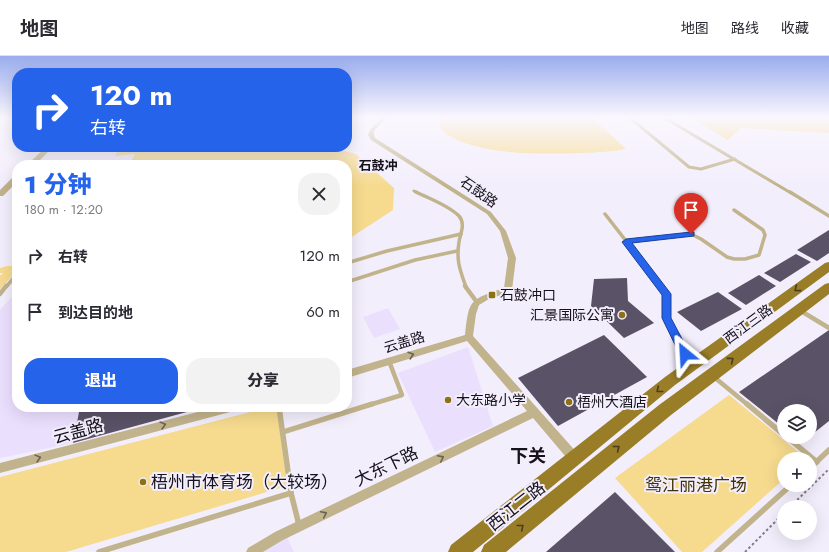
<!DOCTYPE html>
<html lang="zh">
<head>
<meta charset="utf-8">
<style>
	body { margin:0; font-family:Jost,"Noto Sans SC",sans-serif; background:#f2f2f3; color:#2b2b33; height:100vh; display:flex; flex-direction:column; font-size:15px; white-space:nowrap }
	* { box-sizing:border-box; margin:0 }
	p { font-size:13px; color:#7c7c81 }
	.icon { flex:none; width:22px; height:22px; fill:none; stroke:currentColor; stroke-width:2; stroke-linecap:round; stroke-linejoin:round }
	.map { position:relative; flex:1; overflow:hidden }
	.panel { position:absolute; left:12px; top:104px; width:340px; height:252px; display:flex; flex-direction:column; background:#fff; border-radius:16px; box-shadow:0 4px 16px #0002 }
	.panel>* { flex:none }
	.top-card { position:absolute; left:12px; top:12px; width:340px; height:84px; border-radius:16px; box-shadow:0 4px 16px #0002; background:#2563eb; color:#fff; overflow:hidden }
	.buttons { position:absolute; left:777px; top:348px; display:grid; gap:8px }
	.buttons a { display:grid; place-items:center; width:40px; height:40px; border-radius:50%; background:#fff; box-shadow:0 4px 16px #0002; font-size:20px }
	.pin { position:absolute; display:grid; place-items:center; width:34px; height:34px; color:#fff; margin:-41px -17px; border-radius:50% 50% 50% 0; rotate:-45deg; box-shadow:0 0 4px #0007 }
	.pin .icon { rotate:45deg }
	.me { position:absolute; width:44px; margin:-22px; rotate:333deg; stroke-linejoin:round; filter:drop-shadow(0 0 3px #0008) }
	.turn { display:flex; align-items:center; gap:14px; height:84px; padding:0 12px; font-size:18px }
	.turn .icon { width:52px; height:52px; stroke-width:2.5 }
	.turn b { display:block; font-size:28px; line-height:34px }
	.round { display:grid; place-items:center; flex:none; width:42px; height:42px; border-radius:16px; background:#f2f2f3 }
	.head { display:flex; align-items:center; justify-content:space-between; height:68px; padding:0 12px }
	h1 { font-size:24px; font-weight:800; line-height:30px; color:#2563eb }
	.primary-button { display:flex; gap:8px; margin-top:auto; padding:8px 12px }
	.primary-button a { flex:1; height:46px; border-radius:16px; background:#2563eb; color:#fff; font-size:16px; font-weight:800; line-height:46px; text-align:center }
	.primary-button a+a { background:#f2f2f3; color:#2b2b33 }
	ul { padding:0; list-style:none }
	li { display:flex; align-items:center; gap:12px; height:56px; padding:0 12px }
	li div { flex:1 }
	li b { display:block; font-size:15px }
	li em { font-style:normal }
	header { display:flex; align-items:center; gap:24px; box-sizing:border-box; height:56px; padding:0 20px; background:#fff; border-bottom:1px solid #e1e1e2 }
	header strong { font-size:19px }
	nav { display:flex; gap:22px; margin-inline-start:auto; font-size:14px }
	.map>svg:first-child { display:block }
	.built { fill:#ebdffe }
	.green { fill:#f6da8e }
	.building { fill:#5a5266 }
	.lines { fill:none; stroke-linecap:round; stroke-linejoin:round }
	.path { stroke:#807b87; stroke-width:2; stroke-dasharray:2.5 2.5; stroke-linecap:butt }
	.service-far3 { stroke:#c1b38b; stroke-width:3 }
	.service-far2 { stroke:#c1b38b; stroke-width:3.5 }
	.service-far1 { stroke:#c1b38b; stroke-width:4.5 }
	.service { stroke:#c1b38b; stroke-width:5.5 }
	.minor { fill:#c1b38b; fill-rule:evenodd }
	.tertiary { fill:#c1b38b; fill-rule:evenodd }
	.primary { fill:#997d27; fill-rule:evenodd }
	.oneway { stroke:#4a3d20 }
	.oneway2 { stroke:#6c6253 }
	.route { fill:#2563eb; stroke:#184099 }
	.poi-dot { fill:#8e7115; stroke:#f3eefc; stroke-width:1.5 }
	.labels { text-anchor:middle; stroke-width:4; stroke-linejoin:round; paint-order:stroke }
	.far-neighbourhood-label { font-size:13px; font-weight:bold; fill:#16121b; stroke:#f3eefc }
	.street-label { font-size:14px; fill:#16121b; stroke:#f3eefc }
	.poi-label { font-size:14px; fill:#16121b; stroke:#f3eefc; text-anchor:start }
	.near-street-label { font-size:17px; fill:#16121b; stroke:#f3eefc }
	.near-poi-label { font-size:17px; fill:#16121b; stroke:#f3eefc; text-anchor:start }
	.near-park-label { font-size:17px; fill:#403205; stroke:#f3eefc }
	.near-neighbourhood-label { font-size:18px; font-weight:bold; fill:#16121b; stroke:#f3eefc }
</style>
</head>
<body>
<header>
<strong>地图</strong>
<nav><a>地图</a><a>路线</a><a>收藏</a></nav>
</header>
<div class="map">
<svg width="829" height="496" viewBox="0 0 829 496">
	<rect width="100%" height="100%" fill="#f3eefc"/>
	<!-- built -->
	<g class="built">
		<path d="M17 235V351H207L73 387 0 402V254Z"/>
		<path d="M388 252 400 273 374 282 363 261Z"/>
		<path d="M468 291 493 370 435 396 398 317Z"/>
		<path d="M287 481 294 496H264Z"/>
	</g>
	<!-- green -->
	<g class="green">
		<path d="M441 61H592L626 93C612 96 598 96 583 97 543 98 486 100 449 80 446 79 443 75 440 72Z"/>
		<path d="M690 61H829V77L741 72 728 84Z"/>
		<path d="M119 91H329L356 98 394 132 393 154 347 184V109H129L135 98 115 100Z"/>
		<path d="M7 210H12L15 217 0 233V220L3 217H0V212Z"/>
		<path d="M729 339 807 403H784V423L702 496H682L615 422Z"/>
		<path d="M269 351H277L287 430 66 496H0V421Z"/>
	</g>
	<!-- building -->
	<g class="building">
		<path d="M829 174V197L817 205 797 194Z"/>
		<path d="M796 198 811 206 780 226 764 217Z"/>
		<path d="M759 219 776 230 746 249 728 237Z"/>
		<path d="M627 222 628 245 654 267 624 282 591 250 594 223Z"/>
		<path d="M718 236 742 253 701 275 677 256Z"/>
		<path d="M829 274V365L810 380V355H784V372L739 336Z"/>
		<path d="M604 279 647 321 558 370 518 322Z"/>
		<path d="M80 351H205L73 387Z"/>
		<path d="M615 436 675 496H546Z"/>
	</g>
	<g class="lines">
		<!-- path -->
		<g class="path">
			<path d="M790 451 829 413"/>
			<path d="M745 496 784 457"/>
		</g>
		<!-- service-far3 -->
		<g class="service-far3">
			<path d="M629 61 689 111 701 113 735 103"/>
			<path d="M663 61 791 137"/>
			<path d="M414 135 418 137"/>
		</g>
		<!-- service-far2 -->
		<g class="service-far2">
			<path d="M416 136C430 143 448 149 459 160 466 168 460 178 459 186 456 205 460 214 466 231"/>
			<path d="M790 136 829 160"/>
			<path d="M605 158 662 231"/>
			<path d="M626 186 691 178 701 183 727 201 734 203H745L759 199 765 179 763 174 734 154"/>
			<path d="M347 207 387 195 461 178"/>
			<path d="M347 226 415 204 457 195"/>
			<path d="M6 231 17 218"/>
		</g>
		<!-- service-far1 -->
		<g class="service-far1">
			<path d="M465 230 476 245"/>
			<path d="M661 230 667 238V262L690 308"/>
			<path d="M0 238 6 230"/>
			<path d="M801 255 829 272"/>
			<path d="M714 321 748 349"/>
			<path d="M369 349 402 339 389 305"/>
		</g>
		<!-- service -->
		<g class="service">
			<path d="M747 348 784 379"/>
			<path d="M279 351 291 437 299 469"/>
			<path d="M283 376 372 348"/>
			<path d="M787 381 817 406"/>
			<path d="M810 412 829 394"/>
			<path d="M99 496 291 437"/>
			<path d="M717 496 791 429"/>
		</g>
		<!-- minor -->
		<g class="minor">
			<path d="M382 61H387L374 75V79L375 82 491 156 506 175 516 202 512 234 511 236 489 243 479 249 476 258 473 280 579 399 580 403 579 407 575 408 571 407 533 362 283 484 263 496H246L248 492 275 476 527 355 467 285 347 322V314L465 279C469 242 470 244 504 232L508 202 500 175 487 158 371 84 368 79 370 74Z"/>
			<path d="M217 351H239L237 354 234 355 0 417V407Z"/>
		</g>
		<!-- tertiary -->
		<g class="tertiary">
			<path d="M46 91H53L35 109H27Z"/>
			<path d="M14 120H17V126L3 140H0V134Z"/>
		</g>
		<!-- primary -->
		<g class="primary">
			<path d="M829 206V216L675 329 473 496H448L451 489 665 321 825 207Z"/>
			<path d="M829 227V238L671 359 506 496H481L484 489 659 349 825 228Z"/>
		</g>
	</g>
	<!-- one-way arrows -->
	<defs><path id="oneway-chevron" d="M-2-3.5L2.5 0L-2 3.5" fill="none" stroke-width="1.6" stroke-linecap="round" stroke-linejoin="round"/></defs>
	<g class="oneway">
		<use href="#oneway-chevron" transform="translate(797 233) rotate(144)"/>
		<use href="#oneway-chevron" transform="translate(731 304) rotate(-37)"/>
		<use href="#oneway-chevron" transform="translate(659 334) rotate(141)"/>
		<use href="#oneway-chevron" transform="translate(617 392) rotate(-39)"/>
		<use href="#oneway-chevron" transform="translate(521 471) rotate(-39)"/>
	</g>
	<g class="oneway2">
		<use href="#oneway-chevron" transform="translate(411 299) rotate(-17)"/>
		<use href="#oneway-chevron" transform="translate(163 369) rotate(-15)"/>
		<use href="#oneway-chevron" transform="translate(38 402) rotate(-15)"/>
		<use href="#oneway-chevron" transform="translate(441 402) rotate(-26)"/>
		<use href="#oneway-chevron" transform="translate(324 458) rotate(-26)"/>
	</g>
	<!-- sky -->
	<linearGradient id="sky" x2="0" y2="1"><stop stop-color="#99aced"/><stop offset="0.47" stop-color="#faf7fe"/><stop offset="1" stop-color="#faf7fe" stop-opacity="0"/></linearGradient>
	<rect width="829" height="130" fill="url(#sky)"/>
	<!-- route -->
	<path class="route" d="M691 176H694V180L632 187 671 238V262L690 298 688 301H681L662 262V239L622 186 626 183Z"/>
	<!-- markers -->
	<g class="poi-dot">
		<rect x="488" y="235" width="8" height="8" rx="2"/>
		<circle cx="622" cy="259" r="4"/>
		<circle cx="448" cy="344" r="4"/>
		<circle cx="569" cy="346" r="4"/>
		<circle cx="143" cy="426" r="4"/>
	</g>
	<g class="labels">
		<!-- far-neighbourhood labels -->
		<g class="far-neighbourhood-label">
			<text x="378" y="114">石鼓冲</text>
		</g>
		<!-- street labels -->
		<g class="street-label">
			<text transform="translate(479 136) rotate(35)" y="5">石鼓路</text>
			<text transform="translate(748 268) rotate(-36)" y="5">西江三路</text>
			<text transform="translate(404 286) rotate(-17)" y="5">云盖路</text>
		</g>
		<!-- poi labels -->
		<g class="poi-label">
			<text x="500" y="244">石鼓冲口</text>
			<text x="614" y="264" text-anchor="end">汇景国际公寓</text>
			<text x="456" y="349">大东路小学</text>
			<text x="577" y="351">梧州大酒店</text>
		</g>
		<!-- near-street labels -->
		<g class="near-street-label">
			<text transform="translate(78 375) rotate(-15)" y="6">云盖路</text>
			<text transform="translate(386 410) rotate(-26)" y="6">大东下路</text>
			<text transform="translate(516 450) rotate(-38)" y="6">西江二路</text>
		</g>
		<!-- near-poi labels -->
		<g class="near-poi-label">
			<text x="151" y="432">梧州市体育场（大较场）</text>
		</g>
		<!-- near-park labels -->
		<g class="near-park-label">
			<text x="696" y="435">鸳江丽港广场</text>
		</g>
		<!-- near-neighbourhood labels -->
		<g class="near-neighbourhood-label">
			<text x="528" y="406">下关</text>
		</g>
	</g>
</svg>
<div class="buttons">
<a><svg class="icon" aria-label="layers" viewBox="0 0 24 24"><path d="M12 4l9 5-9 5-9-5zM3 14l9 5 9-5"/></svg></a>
<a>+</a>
<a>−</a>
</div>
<div class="pin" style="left:691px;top:178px;background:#d93025"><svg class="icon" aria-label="arrive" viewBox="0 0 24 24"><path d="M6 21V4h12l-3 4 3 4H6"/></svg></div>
<svg class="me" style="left:685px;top:298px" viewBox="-20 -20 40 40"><path d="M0-17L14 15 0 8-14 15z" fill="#2563eb" stroke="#fff" stroke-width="4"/></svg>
<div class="top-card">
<div class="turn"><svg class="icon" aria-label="right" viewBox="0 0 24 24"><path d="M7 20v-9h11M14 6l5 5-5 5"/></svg><div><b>120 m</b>右转</div></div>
</div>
<section class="panel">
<div class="head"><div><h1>1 分钟</h1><p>180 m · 12:20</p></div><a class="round"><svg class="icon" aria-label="close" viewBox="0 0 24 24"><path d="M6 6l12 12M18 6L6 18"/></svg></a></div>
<ul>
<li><svg class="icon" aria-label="right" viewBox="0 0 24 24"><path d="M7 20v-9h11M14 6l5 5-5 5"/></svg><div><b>右转</b></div><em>120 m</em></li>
<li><svg class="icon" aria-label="arrive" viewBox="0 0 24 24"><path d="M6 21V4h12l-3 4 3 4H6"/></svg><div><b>到达目的地</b></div><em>60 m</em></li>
</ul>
<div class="primary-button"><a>退出</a><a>分享</a></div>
</section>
</div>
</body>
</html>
